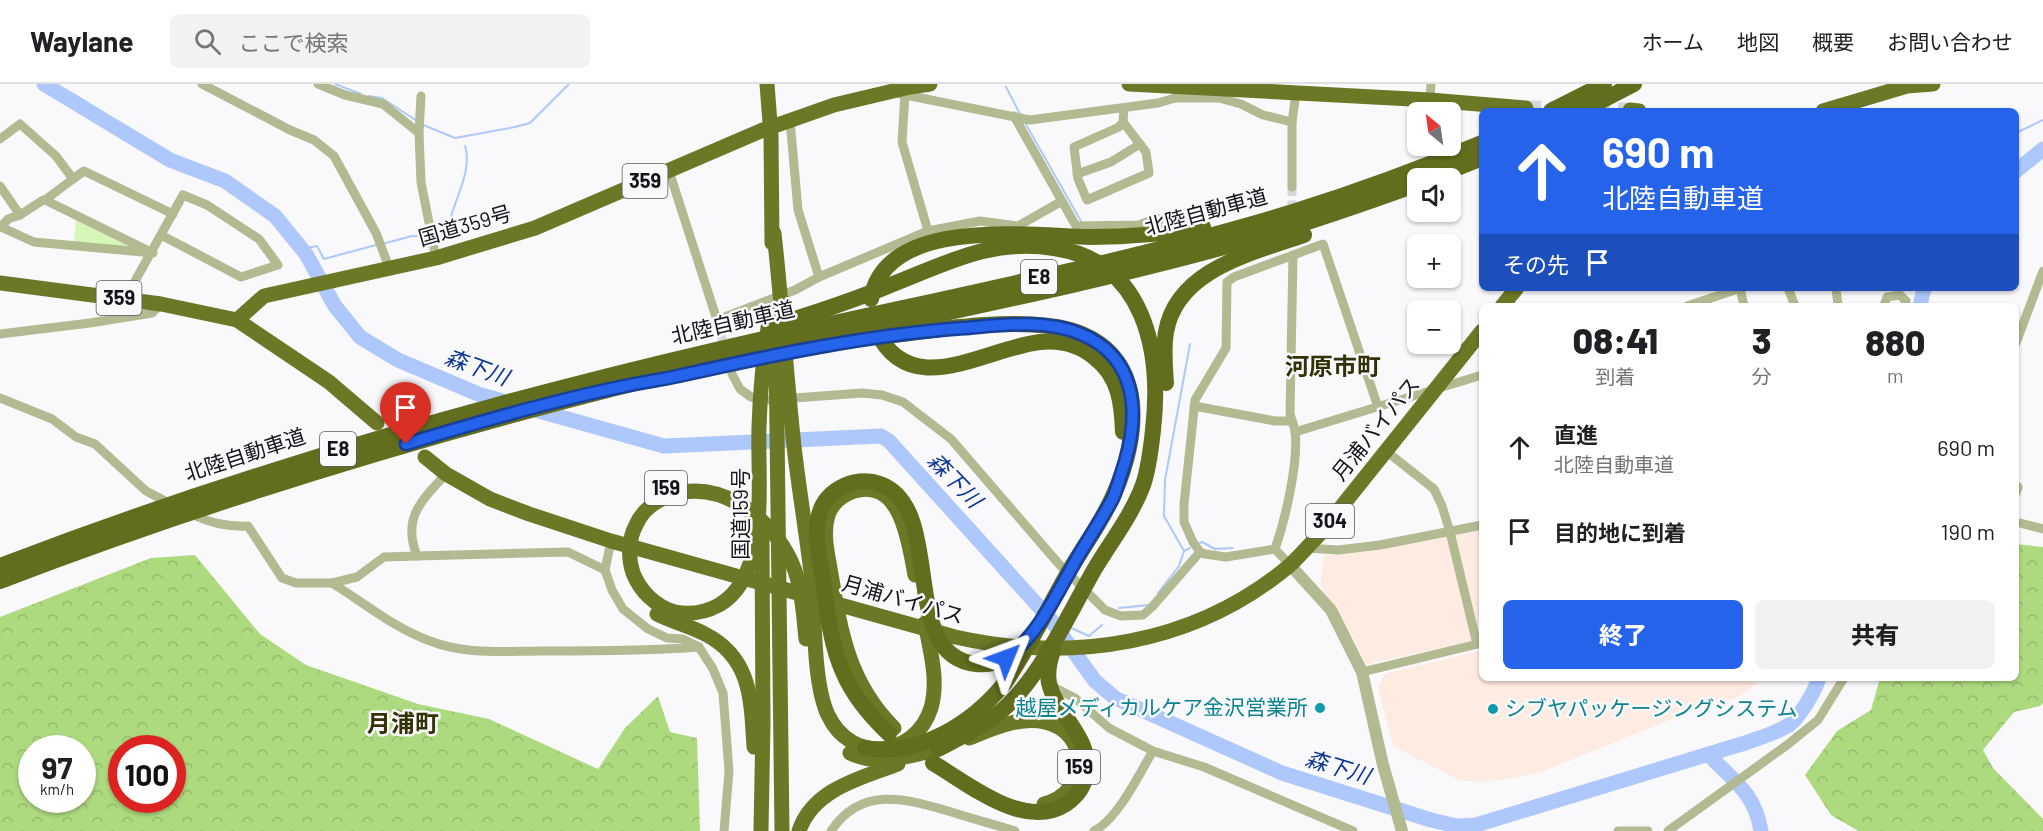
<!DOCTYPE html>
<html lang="ja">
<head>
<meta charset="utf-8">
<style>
	body { margin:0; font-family:Barlow,"Noto Sans JP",sans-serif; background:#f2f2f2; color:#202124; height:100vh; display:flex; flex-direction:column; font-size:22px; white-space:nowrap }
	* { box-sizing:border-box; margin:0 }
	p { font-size:20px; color:#757577 }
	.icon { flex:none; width:33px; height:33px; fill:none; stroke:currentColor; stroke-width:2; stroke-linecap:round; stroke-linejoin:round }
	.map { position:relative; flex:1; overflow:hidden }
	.drawer { position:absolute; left:1479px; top:219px; width:540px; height:378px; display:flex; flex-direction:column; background:#fff; border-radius:9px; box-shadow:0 2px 4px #0004 }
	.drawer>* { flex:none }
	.guide { position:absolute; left:1479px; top:24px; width:540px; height:183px; border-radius:9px; box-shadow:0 2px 4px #0004; background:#2563eb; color:#fff; overflow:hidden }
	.needle { width:39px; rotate:331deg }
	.controls { position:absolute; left:1407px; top:18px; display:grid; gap:12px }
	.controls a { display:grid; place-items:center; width:54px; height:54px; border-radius:9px; background:#fff; box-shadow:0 2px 4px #0004; font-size:30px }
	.speed { position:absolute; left:18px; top:651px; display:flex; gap:12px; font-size:30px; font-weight:700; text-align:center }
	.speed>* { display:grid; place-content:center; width:78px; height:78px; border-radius:50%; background:#fff; box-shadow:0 2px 4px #0004; line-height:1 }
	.speed small { font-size:15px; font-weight:400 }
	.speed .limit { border:9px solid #d22; background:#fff; color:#111 }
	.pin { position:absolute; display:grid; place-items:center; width:51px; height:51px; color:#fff; margin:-62px -26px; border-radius:50% 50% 50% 0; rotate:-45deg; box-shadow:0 0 6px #0007 }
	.pin .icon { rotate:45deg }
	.me { position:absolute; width:66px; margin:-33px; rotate:46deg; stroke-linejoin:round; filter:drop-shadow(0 0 4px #0008) }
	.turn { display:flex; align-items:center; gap:21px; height:126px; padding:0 24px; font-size:27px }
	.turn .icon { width:78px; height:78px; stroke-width:2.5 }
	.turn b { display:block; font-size:42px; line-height:51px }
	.then { display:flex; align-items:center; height:57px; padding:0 24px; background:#0003; gap:12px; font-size:22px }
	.eta { display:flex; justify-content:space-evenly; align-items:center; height:102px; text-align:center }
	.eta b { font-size:36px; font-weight:800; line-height:42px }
	.action { display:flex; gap:12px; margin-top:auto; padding:12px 24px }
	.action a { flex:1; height:69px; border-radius:9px; background:#2563eb; color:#fff; font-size:24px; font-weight:800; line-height:69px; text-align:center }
	.action a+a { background:#f2f2f2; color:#202124 }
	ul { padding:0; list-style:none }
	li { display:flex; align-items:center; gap:18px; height:84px; padding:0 24px }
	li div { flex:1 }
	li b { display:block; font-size:22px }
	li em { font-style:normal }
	header { display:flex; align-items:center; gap:36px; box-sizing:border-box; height:84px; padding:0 30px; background:#fff; border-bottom:2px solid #e0e0e0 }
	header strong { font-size:28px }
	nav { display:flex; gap:33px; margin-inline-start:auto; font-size:21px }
	.search { width:420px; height:54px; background:#f2f2f2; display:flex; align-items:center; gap:15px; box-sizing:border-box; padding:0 21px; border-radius:9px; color:#757577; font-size:22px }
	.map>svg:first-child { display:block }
	.industrial { fill:#feebe2 }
	.forest { fill:url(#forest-crowns); fill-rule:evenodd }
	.park { fill:#d7f7b8 }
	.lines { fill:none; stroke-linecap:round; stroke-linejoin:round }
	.stream { stroke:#aec8fb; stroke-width:2 }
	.river { stroke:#aec8fb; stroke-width:15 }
	.minor-tunnel { stroke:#d7d7da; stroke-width:9; stroke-dasharray:9 4.5; stroke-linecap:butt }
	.trunk-tunnel { stroke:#d7d7da; stroke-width:15; stroke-dasharray:15 8; stroke-linecap:butt }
	.minor { stroke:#b1ba90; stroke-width:9 }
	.tertiary { stroke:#b1ba90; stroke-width:12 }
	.trunk { stroke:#6c7826; stroke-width:15 }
	.motorway { stroke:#626e1d; stroke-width:16 }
	.route-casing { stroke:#184099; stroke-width:15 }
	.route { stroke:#2563eb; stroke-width:10 }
	.culture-dot { fill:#0f9aa8; stroke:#f9f9fc; stroke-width:2 }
	.labels { text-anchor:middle; stroke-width:5; stroke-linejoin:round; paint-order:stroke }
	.shield { fill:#f9f9fc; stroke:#59595d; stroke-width:1.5 }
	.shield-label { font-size:20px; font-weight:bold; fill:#141419 }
	.street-label { font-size:21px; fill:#141419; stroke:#f9f9fc }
	.culture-label { font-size:21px; fill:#0d838f; stroke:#f9f9fc; text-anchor:end }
	.water-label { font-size:22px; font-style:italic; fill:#0d3693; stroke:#f9f9fc }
	.quarter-label { font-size:24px; font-weight:bold; fill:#333106; stroke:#f9f9fc }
</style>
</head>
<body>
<header>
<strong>Waylane</strong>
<div class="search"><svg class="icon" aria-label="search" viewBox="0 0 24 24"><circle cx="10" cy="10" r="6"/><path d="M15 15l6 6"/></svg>ここで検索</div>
<nav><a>ホーム</a><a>地図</a><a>概要</a><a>お問い合わせ</a></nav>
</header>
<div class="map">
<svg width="2043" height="747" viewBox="0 0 2043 747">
	<defs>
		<pattern id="forest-crowns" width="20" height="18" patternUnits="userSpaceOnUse" patternTransform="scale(1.5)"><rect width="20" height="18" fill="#adda7e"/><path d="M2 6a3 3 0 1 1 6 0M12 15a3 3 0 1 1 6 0" fill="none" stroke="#94ba6c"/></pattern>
	</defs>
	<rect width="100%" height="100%" fill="#f9f9fc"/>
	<!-- industrial -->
	<g class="industrial">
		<path d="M1482 445V555L1364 581 1360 569 1341 533 1320 503 1324 472Z"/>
		<path d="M1482 566V594H1761L1751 604 1736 614 1704 622 1544 687 1515 694 1481 698 1459 696 1393 662 1378 605 1384 590Z"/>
	</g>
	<!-- forest -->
	<g class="forest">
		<path d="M2016 460 2043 463V619L2040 622 2014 628 1983 666 1993 684 2043 735V747H1858L1831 731 1805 691 1837 647 1871 626 1880 594H2016Z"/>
		<path d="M195 471 260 550 306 581 418 620 489 635 598 685 625 644 658 612 670 648 697 654 700 747H0V533L151 474ZM32 664H82V716H32ZM122 664H172V716H122Z"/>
	</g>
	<!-- park -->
	<path class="park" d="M76 136 132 164 74 158Z"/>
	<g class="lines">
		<!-- stream -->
		<g class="stream">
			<path d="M335 0 361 10"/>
			<path d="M1006 3 1021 32"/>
			<path d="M369 12 382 14 417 37"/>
			<path d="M1024 37 1082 139"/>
			<path d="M421 40 455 54 515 43 530 39 569 0"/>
			<path d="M2016 49 2043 36"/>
			<path d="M435 152 446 153C449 124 474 89 465 62"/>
			<path d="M382 160 412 152H429"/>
			<path d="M301 165 317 162 324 175 376 161"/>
			<path d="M1200 459 1202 458 1215 465 1233 464"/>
			<path d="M1184 467 1190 464"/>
			<path d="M1158 509 1179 482 1184 467 1164 432 1165 396 1190 260"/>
			<path d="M1119 524 1149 521"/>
			<path d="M1069 543 1089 552 1102 541"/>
		</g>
		<!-- river -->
		<g class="river">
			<path d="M44 0 170 76 225 97 275 132 306 170 335 222 360 253 398 276 478 310 664 362 881 352 889 357 1051 536 1095 597 1115 614 1282 689 1431 736 1457 742 1476 741 1745 659C1759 654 1776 649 1789 641 1800 633 1815 607 1819 594"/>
			<path d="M2016 87 2043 65"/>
			<path d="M1920 222 1924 204"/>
			<path d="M1708 670C1732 696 1755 708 1761 747"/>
		</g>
		<!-- minor-tunnel -->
		<g class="minor-tunnel">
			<path d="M1292 103V130"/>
			<path d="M717 236 732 290"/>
		</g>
		<!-- trunk-tunnel -->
		<path class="trunk-tunnel" d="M1526 24 1630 26"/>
		<!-- minor -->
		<g class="minor">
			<path d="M202 0 290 46 314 56 334 72 376 149 389 183"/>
			<path d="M318 0 345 11 383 20 419 49"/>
			<path d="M905 9 902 58 928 147"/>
			<path d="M901 10 1030 36 1158 19 1175 14 1182 4"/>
			<path d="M421 12 419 49 421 98 436 174"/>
			<path d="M1175 14H1219L1241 20 1263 31 1292 38"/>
			<path d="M1430 16 1431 0"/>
			<path d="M1014 32 1076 142 1139 141 1157 134 1159 138"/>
			<path d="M790 36 798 126 819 193"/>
			<path d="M1123 38 1119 43 1074 63 1078 95 1087 116 1149 89 1146 68 1123 38 1124 25"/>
			<path d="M0 55 20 40 56 72 73 95 45 116"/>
			<path d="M669 87 717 236 795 206 819 193 928 147 980 137 1018 142 1062 117"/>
			<path d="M1077 90 1111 78 1140 60"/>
			<path d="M73 95 84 87 173 130"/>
			<path d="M0 102 20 131"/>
			<path d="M1292 103V38L1296 9"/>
			<path d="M43 116H45L153 169 34 158 1 143 8 135 20 131Z"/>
			<path d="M1740 204 1744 222"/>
			<path d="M1788 204 1795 222"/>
			<path d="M1836 204 1838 222"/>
			<path d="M125 215 183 111 207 121 259 155 278 181 241 193 161 151"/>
			<path d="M1687 222 1741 204"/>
			<path d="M1884 222 1887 213 1900 211 1906 217 1905 222"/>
			<path d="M0 250 90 239 152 229 161 220"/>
			<path d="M2016 259 2043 187"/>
			<path d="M732 290 740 305 751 313 768 316 862 309 882 311 903 318 951 355 1058 479 1105 526 1121 532 1143 531 1152 523 1200 468"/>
			<path d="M0 314 52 335 76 353 95 360 146 407 171 420"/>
			<path d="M1194 322 1275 337H1292"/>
			<path d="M1295 348 1482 291"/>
			<path d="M1386 367 1434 405 1442 422 1450 448 1477 560"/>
			<path d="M2016 402 2018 403 2016 409"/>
			<path d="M191 430C211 439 227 443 248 442L282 494 296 499H332L357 493 384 473 417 472 568 468 605 486"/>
			<path d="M2016 438 2043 445"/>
			<path d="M611 457 605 486 612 506 623 525 648 545 667 554 683 555 699 563 713 585 723 609 729 687 724 747"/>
			<path d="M1306 464 1338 466 1380 461 1482 441"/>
			<path d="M1275 465 1226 473 1205 470 1200 468 1193 458 1184 438V420L1195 316 1226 264 1227 198 1234 193 1323 160 1378 323"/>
			<path d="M1275 465C1285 436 1299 378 1295 347 1294 341 1291 335 1290 329L1293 171"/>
			<path d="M1275 465 1290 481"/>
			<path d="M417 472C402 434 421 417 446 390"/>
			<path d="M332 499C364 519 394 544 430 557 466 571 505 567 543 567 595 567 648 567 699 563"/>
			<path d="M1362 588 1482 559"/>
			<path d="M1051 602 1075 614 1109 644 1153 667 1204 683 1353 747"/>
			<path d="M831 747C861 702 904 714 948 727 970 734 992 740 1015 747"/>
			<path d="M1094 747C1118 735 1139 690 1153 667"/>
			<path d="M1618 747H1648"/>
			<path d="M1668 747 1787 661 1818 636 1844 594"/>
		</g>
		<!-- tertiary -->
		<path class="tertiary" d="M1290 481 1331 526 1362 588 1383 681 1402 747"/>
		<!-- trunk -->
		<g class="trunk">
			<path d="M767 0 771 52 772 159"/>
			<path d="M1129 0 1430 16 1526 24"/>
			<path d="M1630 26 1639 27"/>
			<path d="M1823 27 1907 2 1933 0"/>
			<path d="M774 149C782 220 786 291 794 362 799 407 807 452 812 497 815 534 813 599 828 631 851 680 915 674 931 624 939 596 930 566 925 539"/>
			<path d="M0 199 161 220 237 236 329 298 377 339"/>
			<path d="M1502 222 1517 204"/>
			<path d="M770 230C764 268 760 306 759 343 757 395 771 491 719 521 706 528 690 531 675 528 656 523 640 507 633 489 628 474 628 456 636 441 642 427 655 417 669 412 717 394 766 430 788 471 802 496 803 527 806 555"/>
			<path d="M237 236 264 212 436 174 535 144 763 46 834 21 910 3 930 0"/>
			<path d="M776 264 782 747"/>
			<path d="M425 373 446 390 490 415 529 430 611 457 955 553C1073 579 1194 561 1289 482 1299 473 1308 462 1318 452L1482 247"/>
			<path d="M657 530C673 538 690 542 705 550 752 574 751 617 754 663"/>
			<path d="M894 644C849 599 841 550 831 490 828 471 822 450 828 431 832 419 843 411 854 407 902 393 909 461 915 491"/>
			<path d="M969 654C992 645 1020 632 1045 638 1090 648 1090 708 1044 720"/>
			<path d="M850 669C879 683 909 672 938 665"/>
			<path d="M761 747 763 640 762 456"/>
			<path d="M799 747C813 705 861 694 898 680"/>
		</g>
		<!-- motorway -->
		<g class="motorway">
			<path d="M1551 27 1604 0"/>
			<path d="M1582 27 1634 0"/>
			<path d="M1432 94 1482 74"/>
			<path d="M871 215C886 132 1029 152 1090 153 1128 153 1166 150 1203 143"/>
			<path d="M769 243C809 231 849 218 888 202 946 180 989 154 1054 164 1145 177 1162 268 1153 346 1151 364 1149 384 1143 401 1132 431 1110 459 1094 486 1070 528 1043 587 1009 620 989 640 963 652 938 665"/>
			<path d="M876 246C910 319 986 264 1040 258 1060 256 1080 261 1095 274 1119 292 1122 320 1123 348"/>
			<path d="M1166 299C1165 283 1163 265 1166 248 1177 185 1253 169 1304 151"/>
			<path d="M0 482C235 392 475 322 720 265 911 220 1105 185 1293 128 1357 108 1420 85 1482 59"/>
			<path d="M0 497C238 406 475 336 722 278 893 238 1066 207 1235 160 1297 143 1357 122 1418 100"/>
			<path d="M889 650C870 632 853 612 843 588 830 559 827 526 823 495 820 476 814 455 818 436 820 422 828 411 840 404 852 397 867 395 880 400 947 424 897 572 976 580 995 582 1012 573 1024 559"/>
			<path d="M865 664C918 674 972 639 1004 600 1028 565 1047 526 1068 489 1083 463 1102 438 1114 410 1140 351 1149 269 1070 246 1020 232 932 246 880 253"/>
			<path d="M933 679C969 700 1024 747 1066 720 1076 713 1084 703 1086 691 1093 653 1057 633 1049 599 1047 588 1049 578 1053 567"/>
		</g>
	</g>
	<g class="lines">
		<defs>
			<path id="route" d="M406 360C478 338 551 317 625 302 642 298 660 296 678 292 772 271 867 251 964 244 1002 241 1045 235 1081 250 1136 273 1140 327 1125 378 1121 390 1118 402 1113 414 1103 433 1091 451 1080 469 1060 503 1039 552 1006 574"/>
		</defs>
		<!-- route casing -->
		<use href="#route" class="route-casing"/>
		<!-- route -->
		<use href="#route" class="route"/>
	</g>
	<!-- markers -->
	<g class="culture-dot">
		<circle cx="1320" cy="624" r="6"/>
		<circle cx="1493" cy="625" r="6"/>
	</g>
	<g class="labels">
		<!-- shield labels -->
		<g class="shield">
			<rect x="622.5" y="80" width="45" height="34" rx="4.5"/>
			<rect x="1021" y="176" width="36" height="34" rx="4.5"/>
			<rect x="96.5" y="197" width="45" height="34" rx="4.5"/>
			<rect x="320" y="348" width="36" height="34" rx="4.5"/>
			<rect x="645" y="387" width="42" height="34" rx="4.5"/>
			<rect x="1306" y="420" width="48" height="34" rx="4.5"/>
			<rect x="1058" y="666" width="42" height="34" rx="4.5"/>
		</g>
		<g class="shield-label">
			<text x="645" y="104">359</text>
			<text x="1039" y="200">E8</text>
			<text x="119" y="221">359</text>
			<text x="338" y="372">E8</text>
			<text x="666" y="411">159</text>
			<text x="1330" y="444">304</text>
			<text x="1079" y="690">159</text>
		</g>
		<!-- street labels -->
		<g class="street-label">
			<text transform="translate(1206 128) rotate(-15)" y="7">北陸自動車道</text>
			<text transform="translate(465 142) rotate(-16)" y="7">国道359号</text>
			<text transform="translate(733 239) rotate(-13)" y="7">北陸自動車道</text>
			<text transform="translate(1376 345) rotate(-51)" y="7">月浦バイパス</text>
			<text transform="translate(245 371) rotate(-18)" y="7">北陸自動車道</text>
			<text transform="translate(741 430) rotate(-90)" y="7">国道159号</text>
			<text transform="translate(903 516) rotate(16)" y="7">月浦バイパス</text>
		</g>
		<!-- culture labels -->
		<g class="culture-label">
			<text x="1308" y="631">越屋メディカルケア金沢営業所</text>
			<text x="1505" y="632" text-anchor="start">シブヤパッケージングシステム</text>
		</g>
		<!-- water labels -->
		<g class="water-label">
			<text transform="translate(477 283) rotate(20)" y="8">森下川</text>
			<text transform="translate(955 396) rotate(46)" y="8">森下川</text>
			<text transform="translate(1338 683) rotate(17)" y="8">森下川</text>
		</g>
		<!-- quarter labels -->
		<g class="quarter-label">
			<text x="1333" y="291">河原市町</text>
			<text x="403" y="648">月浦町</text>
		</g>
	</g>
</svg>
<div class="controls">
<a><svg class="needle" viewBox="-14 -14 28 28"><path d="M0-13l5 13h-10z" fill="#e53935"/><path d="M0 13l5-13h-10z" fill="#757577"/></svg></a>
<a><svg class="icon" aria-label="sound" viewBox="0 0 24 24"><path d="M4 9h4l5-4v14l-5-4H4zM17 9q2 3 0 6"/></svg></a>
<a>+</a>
<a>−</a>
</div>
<div class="speed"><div>97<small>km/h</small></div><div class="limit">100</div></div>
<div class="pin" style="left:406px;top:360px;background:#d93025"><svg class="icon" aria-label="arrive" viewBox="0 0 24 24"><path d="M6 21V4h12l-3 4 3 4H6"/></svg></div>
<svg class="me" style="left:1006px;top:574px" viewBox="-20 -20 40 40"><path d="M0-17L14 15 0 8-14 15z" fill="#2563eb" stroke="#fff" stroke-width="4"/></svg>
<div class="guide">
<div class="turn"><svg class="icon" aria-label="ahead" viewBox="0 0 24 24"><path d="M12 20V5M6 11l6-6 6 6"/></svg><div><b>690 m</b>北陸自動車道</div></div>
<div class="then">その先<svg class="icon" aria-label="arrive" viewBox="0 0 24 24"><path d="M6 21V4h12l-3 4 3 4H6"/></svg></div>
</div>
<section class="drawer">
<div class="eta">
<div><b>08:41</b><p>到着</p></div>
<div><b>3</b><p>分</p></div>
<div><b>880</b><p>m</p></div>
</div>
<ul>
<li><svg class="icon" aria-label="ahead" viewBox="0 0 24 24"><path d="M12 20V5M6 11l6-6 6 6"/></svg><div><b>直進</b><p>北陸自動車道</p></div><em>690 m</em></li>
<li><svg class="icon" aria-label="arrive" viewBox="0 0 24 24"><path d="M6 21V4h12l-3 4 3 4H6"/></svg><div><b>目的地に到着</b></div><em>190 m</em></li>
</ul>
<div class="action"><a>終了</a><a>共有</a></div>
</section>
</div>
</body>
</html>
